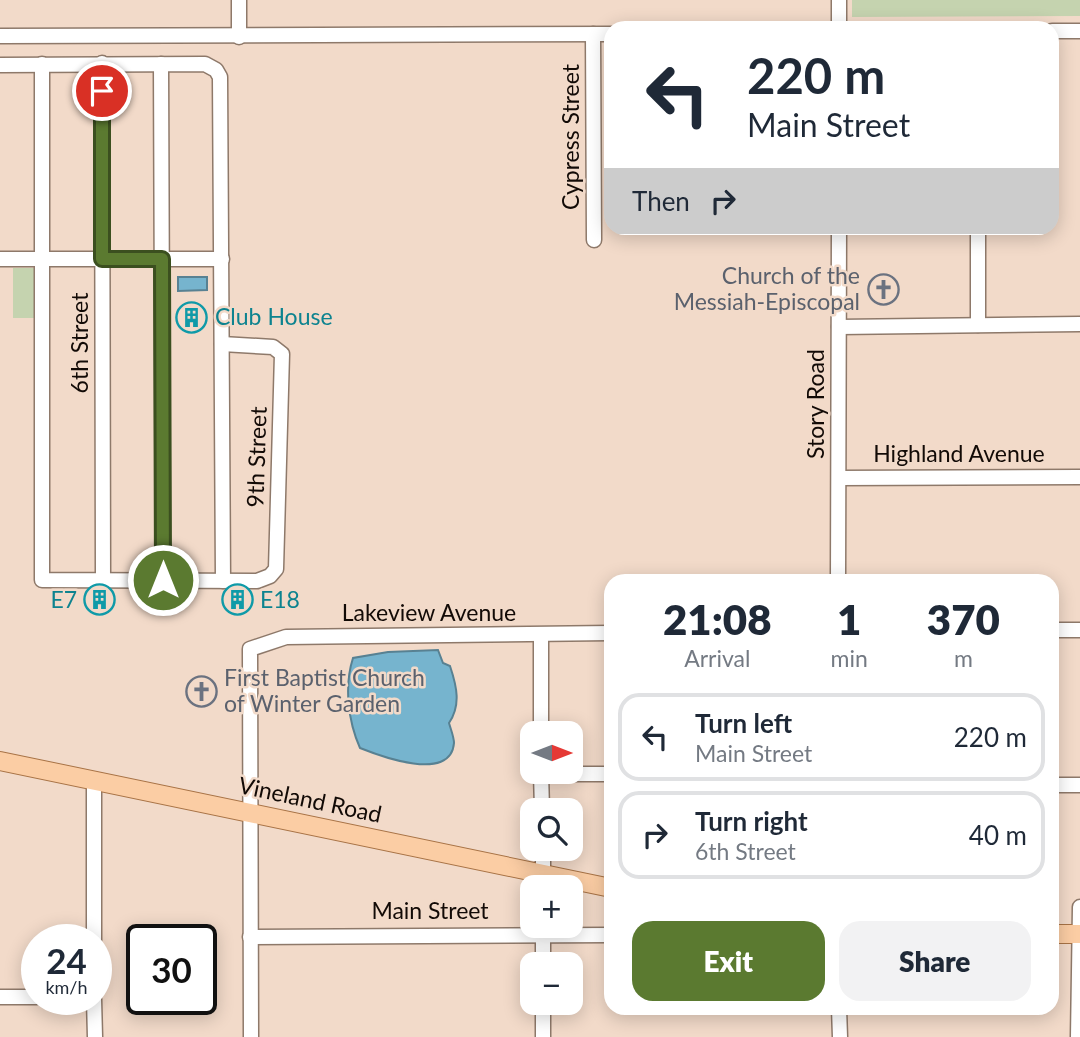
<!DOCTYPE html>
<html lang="en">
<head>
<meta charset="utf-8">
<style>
	body { margin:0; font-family:Lato,sans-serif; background:#f2f2f3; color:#1f2937; height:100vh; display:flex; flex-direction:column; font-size:26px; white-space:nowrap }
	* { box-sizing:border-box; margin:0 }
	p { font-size:23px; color:#747a83 }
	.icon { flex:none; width:38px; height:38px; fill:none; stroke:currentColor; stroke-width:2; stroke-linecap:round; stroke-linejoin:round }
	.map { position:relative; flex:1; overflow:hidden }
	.panel { position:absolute; left:604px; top:574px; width:455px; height:441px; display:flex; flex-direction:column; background:#fff; border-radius:21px; box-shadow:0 4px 18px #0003 }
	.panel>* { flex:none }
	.guide { position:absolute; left:604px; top:21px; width:455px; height:214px; border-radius:21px; box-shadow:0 4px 18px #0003; background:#fff; color:#1f2937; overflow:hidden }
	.needle { width:46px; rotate:90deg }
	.buttons { position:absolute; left:520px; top:721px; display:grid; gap:14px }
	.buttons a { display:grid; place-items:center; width:63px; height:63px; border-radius:14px; background:#fff; box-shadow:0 4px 18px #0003; font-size:35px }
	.speed { position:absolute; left:21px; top:924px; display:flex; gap:14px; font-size:35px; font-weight:700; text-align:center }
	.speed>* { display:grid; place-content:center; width:91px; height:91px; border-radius:50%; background:#fff; box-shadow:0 4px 18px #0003; line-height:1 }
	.speed small { font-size:18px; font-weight:400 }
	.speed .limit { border:4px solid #111; border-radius:10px; background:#fff; color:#111 }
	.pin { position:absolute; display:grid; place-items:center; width:60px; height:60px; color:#fff; margin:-30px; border:4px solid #fff; border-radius:50%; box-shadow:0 2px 7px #0007 }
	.me { position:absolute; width:77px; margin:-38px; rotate:0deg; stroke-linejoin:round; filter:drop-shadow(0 0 5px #0008) }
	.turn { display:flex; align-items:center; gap:24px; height:147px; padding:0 28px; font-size:32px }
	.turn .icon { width:91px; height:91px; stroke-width:2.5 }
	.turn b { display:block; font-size:49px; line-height:60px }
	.then { display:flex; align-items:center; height:66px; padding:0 28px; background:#0003; gap:14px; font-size:26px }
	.eta { display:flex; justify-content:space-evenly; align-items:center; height:119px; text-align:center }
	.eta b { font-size:42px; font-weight:800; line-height:49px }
	.action { display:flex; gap:14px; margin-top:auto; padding:14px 28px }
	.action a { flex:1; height:80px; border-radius:21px; background:#5b7a30; color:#fff; font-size:28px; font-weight:800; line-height:80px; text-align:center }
	.action a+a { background:#f2f2f3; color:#1f2937 }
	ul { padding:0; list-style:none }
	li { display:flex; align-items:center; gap:21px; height:88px; margin:0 14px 10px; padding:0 14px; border:4px solid #e0e1e3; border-radius:21px }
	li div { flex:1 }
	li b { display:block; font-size:26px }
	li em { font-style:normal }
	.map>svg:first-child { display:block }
	.green { fill:#c5d3af }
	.water { fill:#76b4ce; stroke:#588192; stroke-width:2 }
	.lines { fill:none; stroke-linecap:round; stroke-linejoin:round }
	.minor-casing { stroke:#8e796a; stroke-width:17 }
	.major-casing { stroke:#a87346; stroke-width:20 }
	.minor { stroke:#fff; stroke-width:14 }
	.major { stroke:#fbcda4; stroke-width:18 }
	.route-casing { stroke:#3b4f1f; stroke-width:18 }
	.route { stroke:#5b7a30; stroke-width:12 }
	.labels { text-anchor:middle; stroke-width:5; stroke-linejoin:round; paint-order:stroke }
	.street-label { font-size:23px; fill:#120a06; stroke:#f2dac9 }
	.worship-label { font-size:23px; fill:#5b616d; stroke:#f2dac9; text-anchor:end }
	.culture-label { font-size:23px; fill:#0d838f; stroke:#f2dac9; text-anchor:start }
</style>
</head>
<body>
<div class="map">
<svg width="1080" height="1037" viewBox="0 0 1080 1037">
	<rect width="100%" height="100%" fill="#f2dac9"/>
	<!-- green -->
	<g class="green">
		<path d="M852 0H1080V16L852 17Z"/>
		<rect x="13" y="268" width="24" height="50"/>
	</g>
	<!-- water -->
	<g class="water">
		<path d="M178 277H207V290L178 291Z"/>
		<path d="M438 650 443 663 450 666C457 687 461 705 449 723 451 730 454 737 454 743 451 783 380 756 360 748 348 721 344 686 353 658L388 652Z"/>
	</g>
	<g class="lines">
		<defs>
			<g id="minor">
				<path d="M239 0V37"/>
				<path d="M839 28V0"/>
				<path d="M1052 31H1080"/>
				<path d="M593 34 594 240"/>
				<path d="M0 36 611 34"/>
				<path d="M102 63 103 580"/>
				<path d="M42 64V580L257 581 270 576 276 569 282 354 273 347 222 344"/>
				<path d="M161 64 163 580"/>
				<path d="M0 65 205 64 216 70 220 77 223 581"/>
				<path d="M978 228V325"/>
				<path d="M0 259H222"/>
				<path d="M839 327 1080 324"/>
				<path d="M839 478 1080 477"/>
				<path d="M838 581 839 228"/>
				<path d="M1052 630H1080"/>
				<path d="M541 635V733"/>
				<path d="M541 772 542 810"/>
				<path d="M541 774H611"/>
				<path d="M94 781V940"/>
				<path d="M1052 785H1080"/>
				<path d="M543 849V887"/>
				<path d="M250 937 611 935"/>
				<path d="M543 964V927"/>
				<path d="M0 997H37"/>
				<path d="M94 999 95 1037"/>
				<path d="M839 1008 840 1037"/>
				<path d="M251 1037 250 649 286 637 611 633"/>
				<path d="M543 1037V1003"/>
				<path d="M1078 1037 1080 907"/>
			</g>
			<g id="major">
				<path d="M0 761 611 888"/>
				<path d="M1052 934H1080"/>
			</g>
		</defs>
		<!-- minor casing -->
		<use href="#minor" class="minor-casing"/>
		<!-- major casing -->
		<use href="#major" class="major-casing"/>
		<!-- minor -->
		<use href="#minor" class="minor"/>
		<!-- major -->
		<use href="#major" class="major"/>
	</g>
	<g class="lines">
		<defs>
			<path id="route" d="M102 91V259H162L163 580"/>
		</defs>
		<!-- route casing -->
		<use href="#route" class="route-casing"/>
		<!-- route -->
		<use href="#route" class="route"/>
	</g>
	<!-- icons -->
	<defs>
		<symbol id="church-ring" viewBox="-11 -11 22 22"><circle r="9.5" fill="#f2dac9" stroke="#6b7280" stroke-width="1.5"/><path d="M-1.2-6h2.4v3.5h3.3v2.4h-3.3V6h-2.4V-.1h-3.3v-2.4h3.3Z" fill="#6b7280"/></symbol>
		<symbol id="building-ring" viewBox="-11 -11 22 22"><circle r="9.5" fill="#f2dac9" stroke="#0f9aa8" stroke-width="1.5"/><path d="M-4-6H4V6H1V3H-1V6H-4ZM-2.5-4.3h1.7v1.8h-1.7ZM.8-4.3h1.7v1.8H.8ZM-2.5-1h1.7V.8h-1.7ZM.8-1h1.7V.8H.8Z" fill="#0f9aa8"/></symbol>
	</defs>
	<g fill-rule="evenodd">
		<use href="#church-ring" x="866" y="272" width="35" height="35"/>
		<use href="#building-ring" x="174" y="300" width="35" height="35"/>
		<use href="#building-ring" x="82" y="582" width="35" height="35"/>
		<use href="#building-ring" x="220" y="582" width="35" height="35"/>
		<use href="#church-ring" x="184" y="674" width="35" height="35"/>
	</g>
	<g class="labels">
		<!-- street labels -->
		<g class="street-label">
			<text transform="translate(571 137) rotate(-90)" y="8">Cypress Street</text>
			<text transform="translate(80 343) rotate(-90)" y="8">6th Street</text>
			<text transform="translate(816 404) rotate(-90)" y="8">Story Road</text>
			<text x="959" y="462">Highland Avenue</text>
			<text transform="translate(257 457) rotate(-88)" y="8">9th Street</text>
			<text x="429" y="621">Lakeview Avenue</text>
			<text transform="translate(310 800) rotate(12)" y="8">Vineland Road</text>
			<text x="430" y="919">Main Street</text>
		</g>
		<!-- worship labels -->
		<g class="worship-label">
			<text x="860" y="284">Church of the<tspan x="860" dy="26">Messiah-Episcopal</tspan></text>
			<text x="224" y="686" text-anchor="start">First Baptist Church<tspan x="224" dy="26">of Winter Garden</tspan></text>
		</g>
		<!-- culture labels -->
		<g class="culture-label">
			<text x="215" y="325">Club House</text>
			<text x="77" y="608" text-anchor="end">E7</text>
			<text x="260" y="608">E18</text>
		</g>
	</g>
</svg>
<div class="buttons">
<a><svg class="needle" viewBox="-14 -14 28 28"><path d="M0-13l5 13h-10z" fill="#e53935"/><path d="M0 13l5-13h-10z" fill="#747a83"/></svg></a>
<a><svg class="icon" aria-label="search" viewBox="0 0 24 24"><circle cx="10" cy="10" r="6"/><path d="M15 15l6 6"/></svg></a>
<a>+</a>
<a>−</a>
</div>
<div class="speed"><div>24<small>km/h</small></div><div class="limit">30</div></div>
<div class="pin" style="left:102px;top:91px;background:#d93025"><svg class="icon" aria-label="arrive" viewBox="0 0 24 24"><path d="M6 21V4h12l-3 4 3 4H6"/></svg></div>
<svg class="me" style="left:163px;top:580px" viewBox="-20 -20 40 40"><circle r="17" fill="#5b7a30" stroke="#fff" stroke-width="3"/><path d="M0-11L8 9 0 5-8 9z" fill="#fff"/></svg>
<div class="guide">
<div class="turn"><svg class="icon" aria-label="left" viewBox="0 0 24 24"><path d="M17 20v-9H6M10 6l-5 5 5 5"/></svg><div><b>220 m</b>Main Street</div></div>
<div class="then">Then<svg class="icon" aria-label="right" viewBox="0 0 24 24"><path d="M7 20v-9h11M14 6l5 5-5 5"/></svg></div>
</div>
<section class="panel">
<div class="eta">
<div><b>21:08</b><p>Arrival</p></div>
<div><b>1</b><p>min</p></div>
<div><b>370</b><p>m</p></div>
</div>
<ul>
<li><svg class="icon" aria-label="left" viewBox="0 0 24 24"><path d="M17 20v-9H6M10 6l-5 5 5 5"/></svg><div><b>Turn left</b><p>Main Street</p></div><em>220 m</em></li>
<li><svg class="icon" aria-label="right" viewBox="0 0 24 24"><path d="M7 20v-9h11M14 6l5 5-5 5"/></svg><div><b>Turn right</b><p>6th Street</p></div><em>40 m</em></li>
</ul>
<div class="action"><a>Exit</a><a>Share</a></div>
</section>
</div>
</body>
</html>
